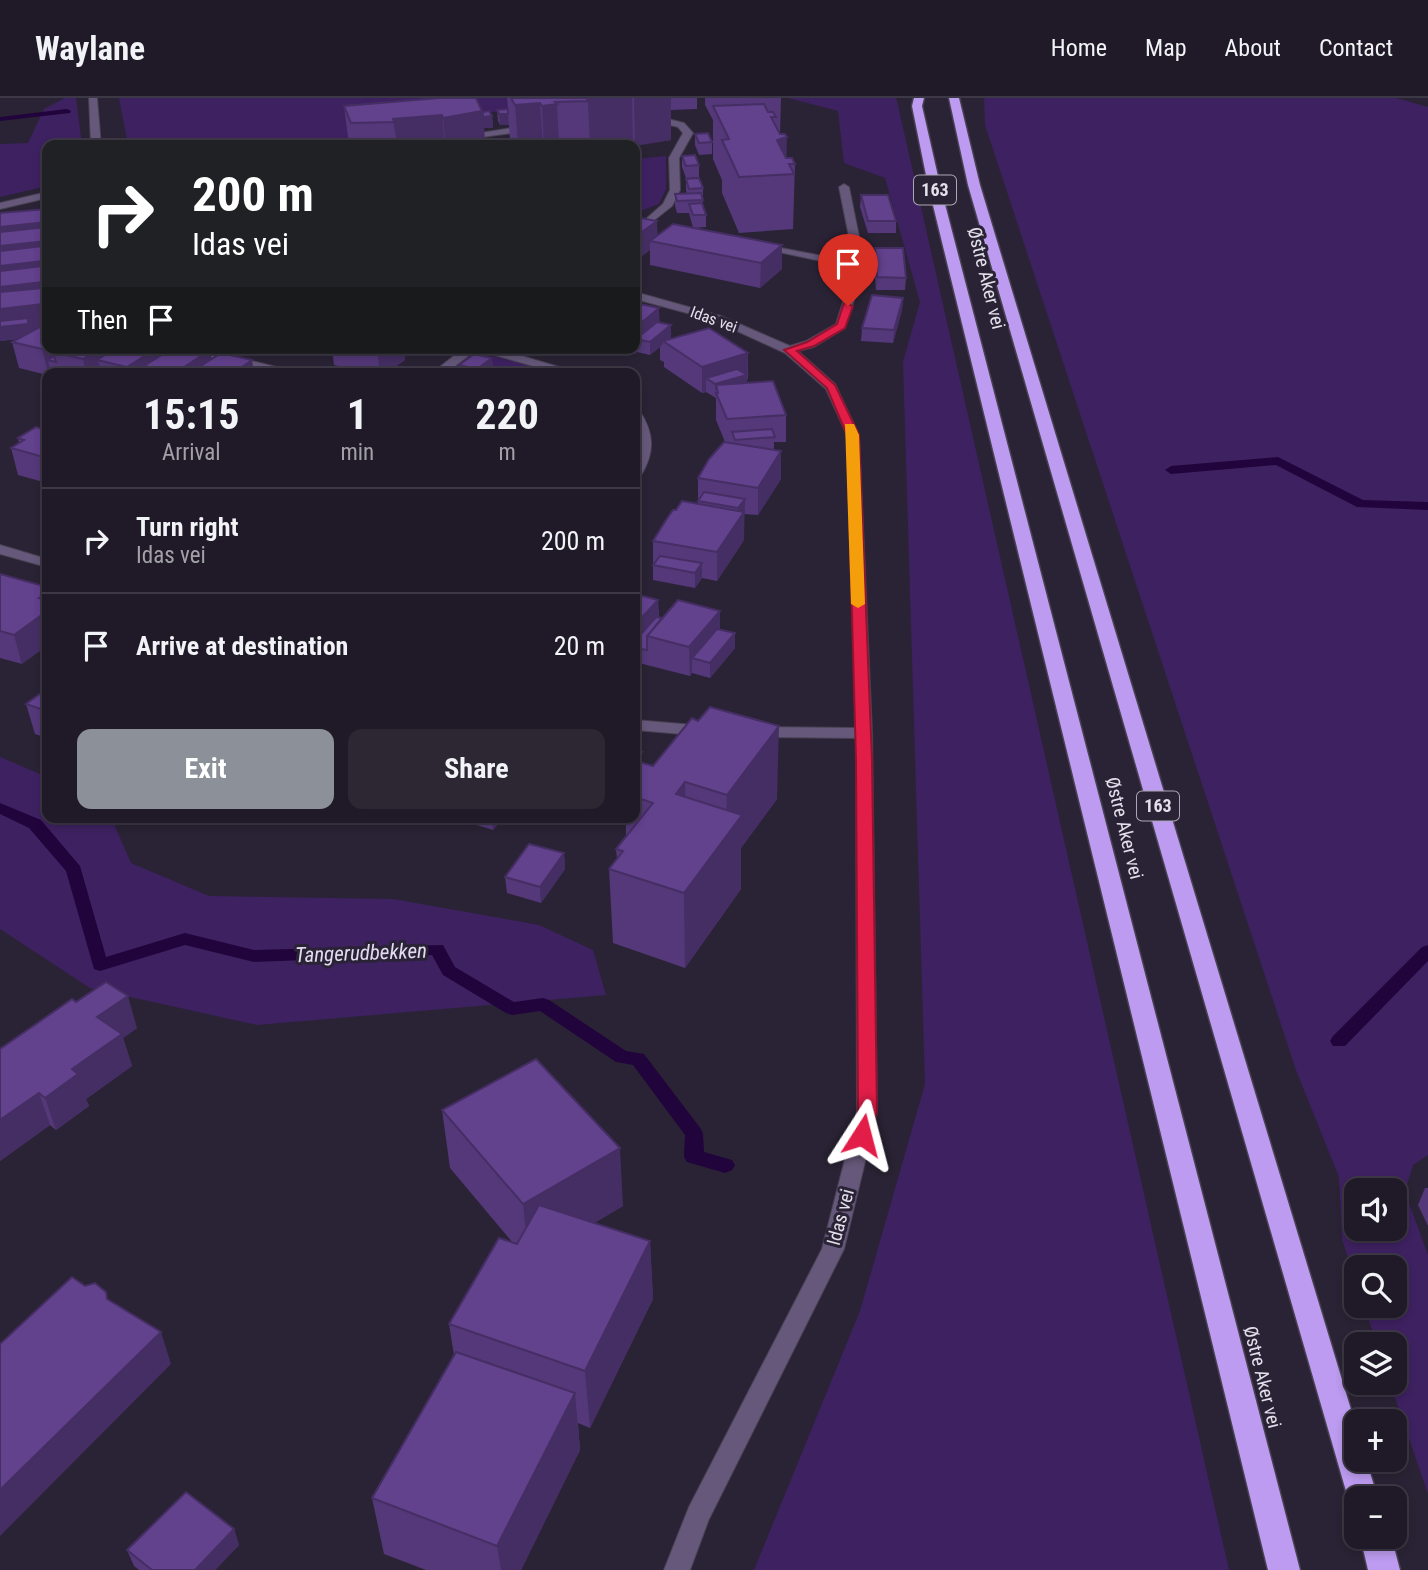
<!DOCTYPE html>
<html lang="en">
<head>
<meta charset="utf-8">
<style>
	body { margin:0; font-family:"Roboto Condensed",sans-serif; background:#2d2734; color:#f1f3f6; height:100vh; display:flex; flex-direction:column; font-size:26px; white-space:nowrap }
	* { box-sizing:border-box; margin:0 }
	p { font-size:23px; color:#a2a1a8 }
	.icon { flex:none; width:38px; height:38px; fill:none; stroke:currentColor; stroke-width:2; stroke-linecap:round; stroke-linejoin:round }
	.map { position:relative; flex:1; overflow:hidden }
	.panel { position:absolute; left:42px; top:270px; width:598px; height:455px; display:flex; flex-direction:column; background:#201a28; border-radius:14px; box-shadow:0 4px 10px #0003,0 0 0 2px #3d3845 }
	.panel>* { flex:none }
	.hud { position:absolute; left:42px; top:42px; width:598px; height:214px; border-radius:14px; box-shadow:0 4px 10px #0003,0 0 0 2px #3d3845; background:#202124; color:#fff; overflow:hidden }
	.fabs { position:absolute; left:1344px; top:1080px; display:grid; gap:14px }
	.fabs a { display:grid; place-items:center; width:63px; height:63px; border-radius:14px; background:#201a28; box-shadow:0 4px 10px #0003,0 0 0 2px #3d3845; font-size:35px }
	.pin { position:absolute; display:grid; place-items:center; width:60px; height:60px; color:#fff; margin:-72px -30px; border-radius:50% 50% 50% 0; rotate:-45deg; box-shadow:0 0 7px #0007 }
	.pin .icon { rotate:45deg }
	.me { position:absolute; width:77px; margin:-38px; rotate:9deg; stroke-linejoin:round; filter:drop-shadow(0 0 5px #0008) }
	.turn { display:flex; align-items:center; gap:24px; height:147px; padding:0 35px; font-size:32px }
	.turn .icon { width:91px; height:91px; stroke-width:2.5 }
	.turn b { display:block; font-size:49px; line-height:60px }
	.then { display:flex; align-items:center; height:66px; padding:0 35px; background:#0003; gap:14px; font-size:26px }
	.eta { display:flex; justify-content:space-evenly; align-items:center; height:119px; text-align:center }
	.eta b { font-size:42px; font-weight:700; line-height:49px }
	.primary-button { display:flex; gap:14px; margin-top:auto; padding:14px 35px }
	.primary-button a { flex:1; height:80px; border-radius:14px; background:#8c9099; color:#fff; font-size:28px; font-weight:700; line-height:80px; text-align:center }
	.primary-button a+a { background:#2d2734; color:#f1f3f6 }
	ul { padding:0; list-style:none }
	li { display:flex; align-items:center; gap:21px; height:105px; padding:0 35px; border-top:2px solid #3d3845 }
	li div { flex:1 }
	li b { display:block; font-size:26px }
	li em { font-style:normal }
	header { display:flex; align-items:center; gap:42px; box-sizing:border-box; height:98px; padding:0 35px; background:#201a28; border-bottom:2px solid #3d3845 }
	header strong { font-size:33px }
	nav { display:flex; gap:38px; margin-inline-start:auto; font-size:24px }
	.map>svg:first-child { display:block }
	.green { fill:#3e2161; fill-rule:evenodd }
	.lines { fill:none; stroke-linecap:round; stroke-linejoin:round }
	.stream { fill:#21043c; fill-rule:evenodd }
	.street-casing { stroke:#484152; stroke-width:2 }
	.highway-casing { stroke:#484152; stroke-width:3 }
	.street { fill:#65587a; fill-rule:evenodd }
	.highway { fill:#bc9bf0; fill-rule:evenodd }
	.wall { fill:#543879 }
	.shaded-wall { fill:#452e63 }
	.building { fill:#62418d; stroke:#452e63; stroke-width:2 }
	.route { fill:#e11d48; stroke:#92132f; stroke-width:2 }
	.slow { fill:#f59e0b }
	.labels { text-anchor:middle; stroke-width:6; stroke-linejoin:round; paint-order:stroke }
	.far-street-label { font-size:16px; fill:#e3dfeb; stroke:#2a2335 }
	.shield { fill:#2a2335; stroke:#aca7b4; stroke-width:2 }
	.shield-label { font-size:18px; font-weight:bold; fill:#e3dfeb }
	.street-label { font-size:19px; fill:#e3dfeb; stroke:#2a2335 }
	.water-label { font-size:21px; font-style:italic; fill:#e2dbf1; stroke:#2a2335 }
</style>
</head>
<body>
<header>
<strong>Waylane</strong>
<nav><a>Home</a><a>Map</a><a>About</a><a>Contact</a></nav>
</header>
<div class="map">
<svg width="1428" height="1472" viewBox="0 0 1428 1472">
	<rect width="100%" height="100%" fill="#2a2335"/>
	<!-- green -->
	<g class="green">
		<path d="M65 0H76L82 47H47V88L0 99V46L28 45 44 11Z"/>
		<path d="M119 0H642L482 15 452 30 339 47H128Z"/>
		<path d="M788 0H896L897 3 1229 1472H754L860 1213 925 986 903 264 920 204 885 80 844 65 838 13Z"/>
		<path d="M984 0H1396L1428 9V1057L1413 1067 1405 1094 1428 1157V1396L1390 1285 1395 1284V1246H1377L1364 1208H1395V1169H1356V1183L1342 1141 1339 1079 1296 972 985 27ZM1356 1092H1395V1130H1356Z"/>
		<path d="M666 58V91L659 106 635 115V61Z"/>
		<path d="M493 258 553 273 558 275H472Z"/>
		<path d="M0 659 47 679V719H111L131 765 209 798 393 801 539 827 593 852 606 897 257 927 90 890 0 831Z"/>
	</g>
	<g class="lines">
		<!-- stream -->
		<g class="stream">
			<path d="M67 11 71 13 70 15 0 23V19Z"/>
			<path d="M1278 359 1363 402 1428 404V412L1357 409 1276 367 1171 376 1165 372 1171 368Z"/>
			<path d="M0 705 41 722 80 768 106 859 185 835 254 852 443 847 455 869 514 904 543 900 549 902 626 953 644 956 701 1031 703 1036 704 1054 732 1062 735 1067 732 1072 725 1075 687 1064 684 1059 685 1037 633 967 616 964 540 913 512 917 506 915 443 877 432 857 254 864 185 847 100 873 94 871 66 773 29 730 0 716Z"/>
			<path d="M1428 847V863L1345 948H1333L1330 943 1333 938 1422 849Z"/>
		</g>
		<defs>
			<g id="street">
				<path d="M89 0H97L101 47H91Z"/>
				<path d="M648 16 684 25 693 35 679 60 680 92 672 108 643 131 638 128 663 106 670 92 669 60 683 35 678 29 645 21V17Z"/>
				<path d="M530 27 533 28V32L461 42 456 39Z"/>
				<path d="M844 86 849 89 865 168 845 230 814 249 798 253 835 286 859 337 872 635 877 1014 844 1151 709 1421 690 1472H664L689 1409 822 1151 857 1014 856 640 755 639 747 634 755 629 856 630 847 337 826 291 785 255 713 222 635 201V194L721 218 790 248 806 243 836 226 854 170 755 149 760 146 854 164 839 89Z"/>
				<path d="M47 94V100L0 111V105Z"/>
				<path d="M174 250H198L301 275H277Z"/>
				<path d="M464 250H495L579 275H558L476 252 446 275H432Z"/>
				<path d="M635 311 639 312C655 336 655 355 640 379L635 380 639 346Z"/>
				<path d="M0 447 47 461V469L0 456Z"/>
				<path d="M635 622 706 628 714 633 706 638 635 632Z"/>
			</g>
			<g id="highway">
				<path d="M914 0H924L922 8 940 87 1300 1472H1268L928 87 912 8Z"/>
				<path d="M949 0H959L980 87 1356 1328V1362H1366L1378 1400H1356V1411L1352 1410 1348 1400 968 87Z"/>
				<path d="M1360 1438H1391L1400 1472H1368Z"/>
			</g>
		</defs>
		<!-- street casing -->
		<use href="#street" class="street-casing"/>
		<!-- highway casing -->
		<use href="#highway" class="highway-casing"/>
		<!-- street -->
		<use href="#street" class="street"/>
		<!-- highway -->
		<use href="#highway" class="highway"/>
	</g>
	<!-- wall -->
	<g class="wall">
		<path d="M507 0H697V11L671 12V42L635 47 633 45 613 47H512L510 43 509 27H500L498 23 497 12 508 11Z"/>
		<path d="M705 0H720V6V0H781L780 36 787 60 795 66 793 131 739 135 722 95V82L713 61V22L705 7Z"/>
		<path d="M344 8 483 14 492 18 493 30H484L485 47H349Z"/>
		<path d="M695 36 712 44V56L699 57 695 47Z"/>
		<path d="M682 58 699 67V79L686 80 682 69Z"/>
		<path d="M686 81 703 90V109L706 117V129L693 130 689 115H677L675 108V96H687L686 92Z"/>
		<path d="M861 97 896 123V135H868L860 109Z"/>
		<path d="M0 115 47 250H164L165 255 212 261 254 275H47V277L19 270 12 244 19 241 0 243Z"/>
		<path d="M657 123V138L782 147V171L760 190 650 167V152L635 163Z"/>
		<path d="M875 150 906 180 905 192H876L874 162Z"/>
		<path d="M903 200 902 212 893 245 861 243 862 230Z"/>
		<path d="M635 205 660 224 671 227V240L670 241 748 255V281H747V285L786 317V344H774V352L781 353V381L758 417 744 416V442L717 483 702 480 695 490 653 482V443L676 412 698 406V380L725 344 716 322V300L706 294 702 295 664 269V264L660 262V249L650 257 637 254 635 256 607 250H635Z"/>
		<path d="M332 250H420L413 256 404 254 405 262 386 275H366L334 267Z"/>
		<path d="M492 260 493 273 491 275H460L459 267Z"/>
		<path d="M47 328V385L18 377 11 350 19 345 18 340Z"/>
		<path d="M0 476 22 566 0 560Z"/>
		<path d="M635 496 658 502 659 519 662 520 720 513V531L735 535V550L710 580 692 575 690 578 635 564Z"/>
		<path d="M47 591V640L35 636 26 606Z"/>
		<path d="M635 653 642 654V665L777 701 741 750V791L685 870 613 845 609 771 617 761 616 751 626 738V719H635Z"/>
		<path d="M451 719H504L493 732Z"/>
		<path d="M564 755 565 771 541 805 507 795 505 779Z"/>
		<path d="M76 904 137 930 123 940 132 968 86 1001 89 1008 56 1032 50 1027 0 1063V951Z"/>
		<path d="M442 1012 623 1108 594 1125 650 1143 653 1201 590 1330 578 1325 580 1352 521 1472H426L384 1456 372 1400 454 1257 449 1226 513 1145 450 1070Z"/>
		<path d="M1425 1090H1428V1128L1418 1107Z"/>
		<path d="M234 1431 239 1447 215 1472H139L134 1468 127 1452Z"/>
	</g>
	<!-- shaded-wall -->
	<g class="shaded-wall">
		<path d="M593 0H632L633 45 613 47H590L588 3 587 1Z"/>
		<path d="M634 0H671V42L635 48Z"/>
		<path d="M540 5 543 47H518L515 7Z"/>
		<path d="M557 6 559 47H544L542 8Z"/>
		<path d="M482 13 492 18 493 30H484L485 47H446L443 20Z"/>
		<path d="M499 16H508L509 27H500Z"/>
		<path d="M442 17 445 47H397L393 21Z"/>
		<path d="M787 39 786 76 777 42Z"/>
		<path d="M657 123 658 145 650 143V152L635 163V139Z"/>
		<path d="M47 124V231L32 239 0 243V129Z"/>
		<path d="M782 147V171L760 190 761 165Z"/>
		<path d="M903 200 902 212 893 245 894 232Z"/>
		<path d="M659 210 660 235 636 241 637 254 635 256V230Z"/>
		<path d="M671 227V240L666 245 663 243V246L650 257V244Z"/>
		<path d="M47 248V250H164L168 268 210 252 214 274 222 275H173L144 268 146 275H128L127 269 97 262 100 274 88 272 89 275H86L83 261 53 254 56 264 48 262 51 275H48L42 251Z"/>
		<path d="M380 250H403L405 262 386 275H380L377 253Z"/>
		<path d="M412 250H420L413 256Z"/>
		<path d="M748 255 747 290 718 295 716 287 715 300V286L706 280V294L702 295V269Z"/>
		<path d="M492 260 493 273 491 275H477V271Z"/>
		<path d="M252 262 254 275H233Z"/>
		<path d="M781 353V381L758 417V390Z"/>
		<path d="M745 401 744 442 717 483V454L738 423V410Z"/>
		<path d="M702 465V480L695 490V475Z"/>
		<path d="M47 494V548L22 566 14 537 39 500Z"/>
		<path d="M658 502 659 531 647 538 635 550V527Z"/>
		<path d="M720 513V542L692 560V575L690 578 689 549Z"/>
		<path d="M735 535V550L710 580V565Z"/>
		<path d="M779 628 777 701 741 750V791L685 870 684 795 726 738 727 697Z"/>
		<path d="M642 654V670L635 664Z"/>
		<path d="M685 684 686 758 676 696Z"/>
		<path d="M492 719H504L493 732Z"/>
		<path d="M564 755 565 771 541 805 540 789Z"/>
		<path d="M128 898 137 930 123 940 132 968 86 1001 89 1008 56 1032 45 1000 72 971 97 919Z"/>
		<path d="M39 995 50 1027 0 1063V1022Z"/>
		<path d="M620 1050 623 1108 529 1164 523 1106Z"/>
		<path d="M650 1143 653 1201 590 1330 585 1273Z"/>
		<path d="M161 1234 171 1266 0 1438V1392Z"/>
		<path d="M575 1295 580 1352 521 1472H501L497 1448Z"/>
		<path d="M234 1431 239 1447 215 1472H195Z"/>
	</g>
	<!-- building -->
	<g class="building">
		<path d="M439 0H476L482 13 443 20 442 17 393 21 394 24 351 25 344 8Z"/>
		<path d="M511 0H593L587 1 588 3 555 4 557 6 542 8 540 5 515 7Z"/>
		<path d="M764 6 768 14H773L776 19H771L780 36H785L787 39 777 42 786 60H792L795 66H789L794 76 739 79 722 42 729 41 713 8Z"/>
		<path d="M508 11V16H499L497 12Z"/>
		<path d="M489 13 492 18 483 19V14Z"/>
		<path d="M708 35 712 44 699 45 695 36Z"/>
		<path d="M405 42 432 47H395Z"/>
		<path d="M695 57 699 67 686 68 682 58Z"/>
		<path d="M699 80 703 90 689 91 686 81Z"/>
		<path d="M701 95 703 102 677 103 675 96Z"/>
		<path d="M861 97H888L896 123H868Z"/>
		<path d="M702 105 706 117H693L689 106Z"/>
		<path d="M47 111V124L0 129V115Z"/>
		<path d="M635 119 657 123 635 139Z"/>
		<path d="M673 126 782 147 761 165 650 143Z"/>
		<path d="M47 129V143L0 148V134Z"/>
		<path d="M43 148V163L0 168V153Z"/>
		<path d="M875 150H903L906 180 877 179Z"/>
		<path d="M43 168V184L0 189V173Z"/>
		<path d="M43 190V206L0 211V194Z"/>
		<path d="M872 197 903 200 894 232 862 230Z"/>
		<path d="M635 205 659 210 635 230Z"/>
		<path d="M28 220V226L0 229V223Z"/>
		<path d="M657 224 671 227 650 244 636 241Z"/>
		<path d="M47 225V248L42 251 12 244Z"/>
		<path d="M709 230 748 255 702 269 663 243Z"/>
		<path d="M59 250H100L83 261 53 254Z"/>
		<path d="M116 250H157L127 269 97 262Z"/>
		<path d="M173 250H201L210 252 175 275 144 268Z"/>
		<path d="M221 255 252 262 233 275H190Z"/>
		<path d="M474 256 492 260 477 271 459 267Z"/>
		<path d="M54 258 56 264 48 262Z"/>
		<path d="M98 266 100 274 88 272Z"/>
		<path d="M266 269 291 275H258Z"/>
		<path d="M737 271 747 277 715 286 706 280Z"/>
		<path d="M773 283 786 317 727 321 716 295H718L716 287Z"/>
		<path d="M47 328V360L11 350 24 342 18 340 36 329 42 331Z"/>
		<path d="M772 331 775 339 735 342 732 334Z"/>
		<path d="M724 344 781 353 758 390 698 380 709 361Z"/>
		<path d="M704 394 745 401 738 410 698 403Z"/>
		<path d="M682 403 744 414 717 454 653 443 666 422 673 412H676Z"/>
		<path d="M660 458 702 465 695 475 653 467Z"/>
		<path d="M0 476 47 489V494L39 500 47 502V513L14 537 0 533Z"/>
		<path d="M635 496 658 502 635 527Z"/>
		<path d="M678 502 720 513 689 549 647 538Z"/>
		<path d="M656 519 662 520 647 538V552L635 550V543Z"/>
		<path d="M717 531 735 535 710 565 692 560Z"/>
		<path d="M47 591V613L26 606Z"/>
		<path d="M710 609 779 628 727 697 685 684 676 696 742 717 684 795 609 771 623 753 616 751 653 705 635 699V685L637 683 635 682V665L636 663 653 668 692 620 698 623Z"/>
		<path d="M635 653 642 654 635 664Z"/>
		<path d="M529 746 564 755 540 789 505 779Z"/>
		<path d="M106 884 128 898 97 919 122 936 72 971 78 976 45 1000 39 995 0 1022V951L72 901 76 904Z"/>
		<path d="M536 961 620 1050 523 1106 442 1012Z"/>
		<path d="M539 1107 650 1143 585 1273 449 1226 499 1140 517 1146Z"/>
		<path d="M72 1179 85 1188 95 1185 106 1194 107 1201 161 1234 0 1392V1246Z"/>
		<path d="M456 1254 575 1295 497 1448 372 1400Z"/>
		<path d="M186 1394 234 1431 195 1472H152L127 1452Z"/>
	</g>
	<!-- route -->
	<path class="route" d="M844 205 853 208 845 230 814 248 797 253 835 287 859 337 872 662 877 1014 868 1042 862 1044 855 1042 852 1037 858 1014 856 662 847 337 827 290 784 252 807 244 837 226Z"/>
	<!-- slow -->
	<path class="slow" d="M845 326H854L859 337 865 506 858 510 851 506Z"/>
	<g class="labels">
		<!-- far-street labels -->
		<g class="far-street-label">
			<text transform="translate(714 221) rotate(20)" y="6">Idas vei</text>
		</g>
		<!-- shield labels -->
		<g class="shield">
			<rect x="914" y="77.5" width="42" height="29" rx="5"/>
			<rect x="1137" y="693.5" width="42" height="29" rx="5"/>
		</g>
		<g class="shield-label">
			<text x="935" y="98">163</text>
			<text x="1158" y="714">163</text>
		</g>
		<!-- street labels -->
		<g class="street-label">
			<text transform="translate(987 180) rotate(76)" y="7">Østre Aker vei</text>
			<text transform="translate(1125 730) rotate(76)" y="7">Østre Aker vei</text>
			<text transform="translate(840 1119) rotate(-75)" y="7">Idas vei</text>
			<text transform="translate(1263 1279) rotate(76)" y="7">Østre Aker vei</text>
		</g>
		<!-- water labels -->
		<g class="water-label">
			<text transform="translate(361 855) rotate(-2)" y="7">Tangerudbekken</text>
		</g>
	</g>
</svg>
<div class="fabs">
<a><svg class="icon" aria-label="sound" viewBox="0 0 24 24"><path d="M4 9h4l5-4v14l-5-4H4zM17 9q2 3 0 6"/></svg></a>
<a><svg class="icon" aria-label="search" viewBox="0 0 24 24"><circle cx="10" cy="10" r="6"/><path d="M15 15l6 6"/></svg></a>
<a><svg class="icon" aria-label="layers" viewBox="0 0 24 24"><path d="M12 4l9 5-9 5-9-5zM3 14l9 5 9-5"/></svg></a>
<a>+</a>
<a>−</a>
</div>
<div class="pin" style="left:848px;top:208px;background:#d93025"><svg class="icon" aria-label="arrive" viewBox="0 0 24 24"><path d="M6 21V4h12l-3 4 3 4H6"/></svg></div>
<svg class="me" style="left:862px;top:1037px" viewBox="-20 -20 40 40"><path d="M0-17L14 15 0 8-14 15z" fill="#e11d48" stroke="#fff" stroke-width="4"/></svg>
<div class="hud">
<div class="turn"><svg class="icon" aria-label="right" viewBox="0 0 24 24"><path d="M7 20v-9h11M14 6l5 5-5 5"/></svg><div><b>200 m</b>Idas vei</div></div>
<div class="then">Then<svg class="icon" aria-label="arrive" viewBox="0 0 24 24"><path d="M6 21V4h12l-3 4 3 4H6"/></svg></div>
</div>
<section class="panel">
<div class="eta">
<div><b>15:15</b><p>Arrival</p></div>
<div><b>1</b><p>min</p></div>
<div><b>220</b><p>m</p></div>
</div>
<ul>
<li><svg class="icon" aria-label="right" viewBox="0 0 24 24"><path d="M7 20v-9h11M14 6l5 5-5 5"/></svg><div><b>Turn right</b><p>Idas vei</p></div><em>200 m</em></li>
<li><svg class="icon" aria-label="arrive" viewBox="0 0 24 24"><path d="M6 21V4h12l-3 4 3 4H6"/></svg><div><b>Arrive at destination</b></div><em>20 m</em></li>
</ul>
<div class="primary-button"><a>Exit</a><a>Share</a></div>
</section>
</div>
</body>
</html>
